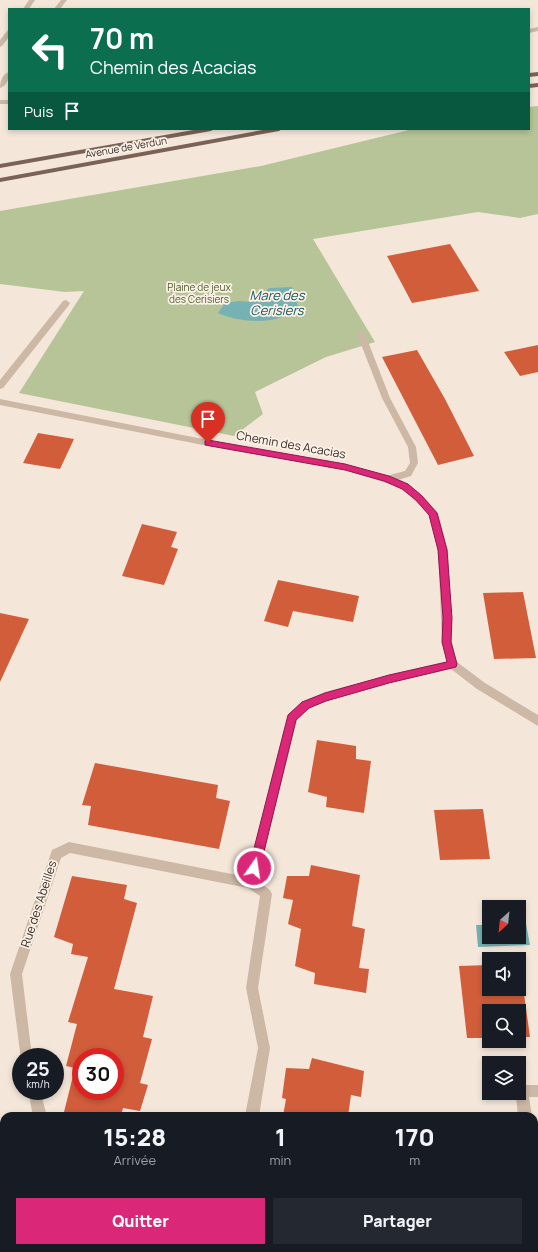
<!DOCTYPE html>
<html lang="fr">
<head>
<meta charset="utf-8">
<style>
	body { margin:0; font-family:Manrope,sans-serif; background:#242831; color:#f1f3f6; height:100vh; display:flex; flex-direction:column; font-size:15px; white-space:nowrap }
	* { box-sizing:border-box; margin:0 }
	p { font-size:13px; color:#9ea1a6 }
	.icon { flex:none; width:22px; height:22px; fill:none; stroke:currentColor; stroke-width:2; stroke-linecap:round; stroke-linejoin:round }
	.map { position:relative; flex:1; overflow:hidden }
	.sheet { position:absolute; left:0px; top:1112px; width:538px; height:140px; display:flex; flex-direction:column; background:#171b24; border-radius:12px 12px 0 0; box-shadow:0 2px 6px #0003 }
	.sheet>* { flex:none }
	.hud { position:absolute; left:8px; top:8px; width:522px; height:122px; border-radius:0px; box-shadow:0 2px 6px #0003; background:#0b6e4f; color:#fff; overflow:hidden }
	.needle { width:26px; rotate:207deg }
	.tools { position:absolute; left:482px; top:900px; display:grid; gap:8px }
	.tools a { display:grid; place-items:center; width:44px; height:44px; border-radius:0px; background:#171b24; box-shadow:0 2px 6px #0003; font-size:20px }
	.speed { position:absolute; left:12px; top:1048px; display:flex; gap:8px; font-size:20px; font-weight:700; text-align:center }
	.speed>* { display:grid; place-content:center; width:52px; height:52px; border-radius:50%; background:#171b24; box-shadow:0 2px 6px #0003; line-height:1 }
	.speed small { font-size:10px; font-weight:400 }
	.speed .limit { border:6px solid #d22; background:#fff; color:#111 }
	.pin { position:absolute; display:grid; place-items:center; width:34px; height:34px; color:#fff; margin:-41px -17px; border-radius:50% 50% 50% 0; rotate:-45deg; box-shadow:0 0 4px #0007 }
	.pin .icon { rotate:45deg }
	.me { position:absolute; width:44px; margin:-22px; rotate:13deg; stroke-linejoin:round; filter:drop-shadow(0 0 3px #0008) }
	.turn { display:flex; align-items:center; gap:14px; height:84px; padding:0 16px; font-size:18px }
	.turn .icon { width:52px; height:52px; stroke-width:2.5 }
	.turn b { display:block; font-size:28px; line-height:34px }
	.then { display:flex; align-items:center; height:38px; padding:0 16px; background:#0003; gap:8px; font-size:15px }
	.eta { display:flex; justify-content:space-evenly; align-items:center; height:68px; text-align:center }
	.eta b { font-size:24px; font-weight:800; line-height:28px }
	.primary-button { display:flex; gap:8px; margin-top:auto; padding:8px 16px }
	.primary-button a { flex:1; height:46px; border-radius:0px; background:#db2777; color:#fff; font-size:16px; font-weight:800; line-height:46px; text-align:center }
	.primary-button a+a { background:#242831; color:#f1f3f6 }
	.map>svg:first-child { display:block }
	.green { fill:#b6c498 }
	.water { fill:#76b2b4 }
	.building { fill:#d15d3b; fill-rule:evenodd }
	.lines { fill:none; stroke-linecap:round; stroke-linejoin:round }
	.minor { fill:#cdb7a5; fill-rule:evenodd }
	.primary { fill:#7b6256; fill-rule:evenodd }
	.route { fill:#db2777; stroke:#8e194d }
	.labels { text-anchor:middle; stroke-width:3.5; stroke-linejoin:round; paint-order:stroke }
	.far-street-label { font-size:10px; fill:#382c27; stroke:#fbf1e7 }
	.far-park-label { font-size:10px; fill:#475928; stroke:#fbf1e7 }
	.street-label { font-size:12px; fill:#382c27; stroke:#fbf1e7 }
	.water-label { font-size:13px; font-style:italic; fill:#185a5d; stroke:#fbf1e7 }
</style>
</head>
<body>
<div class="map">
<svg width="538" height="1252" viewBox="0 0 538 1252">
	<rect width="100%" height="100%" fill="#f4e7da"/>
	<!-- green -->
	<path class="green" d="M538 106V214L520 218 478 212 313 239 375 342 326 357 255 392 263 414 234 436 19 393 84 291 65 292 0 284V211L261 166 413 129H529V107Z"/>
	<!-- water -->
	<g class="water">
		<path d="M292 287 298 307C293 310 288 315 282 317 264 324 235 321 218 313L225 303 239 301 256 302 269 288Z"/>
		<path d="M519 924H526L530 945 478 947 476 925H489V937H519Z"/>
	</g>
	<!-- building -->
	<g class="building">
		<path d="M450 244 479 291 412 303 387 256Z"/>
		<path d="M538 345V372L520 376 504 352Z"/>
		<path d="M417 350 445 399 474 456 438 465 382 357Z"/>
		<path d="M38 433 74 439 60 469 23 463Z"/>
		<path d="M142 524 177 532 171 547 178 549 164 585 122 576Z"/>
		<path d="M278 580 359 596 353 622 293 611 288 627 264 621Z"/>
		<path d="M523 592 536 658 494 659 483 593Z"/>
		<path d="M0 613 29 619 0 682Z"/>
		<path d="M317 740 356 746V759L371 761 364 813 326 807 327 797 308 792Z"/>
		<path d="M95 763 218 785 216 798 230 801 219 849 88 825 91 806 82 805Z"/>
		<path d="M483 809 490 859 440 860 434 810Z"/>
		<path d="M311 865 360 875 352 926 365 929 359 968 369 969 366 993 314 984 315 973 295 966 301 929 288 924 293 900 283 898 287 876H309Z"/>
		<path d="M72 876 127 885 124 899 137 903 114 989 153 996 143 1037 152 1039 140 1083 148 1085 140 1111 123 1108 121 1116H63L75 1068 66 1066 77 1024 68 1022 88 957 71 954 73 944 54 937ZM81 1057H115V1091H81Z"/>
		<path d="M489 965V989H519L520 965 530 1037H519V1011H489V1038H467L459 966Z"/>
		<path d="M312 1058 364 1071 361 1097 351 1095 348 1116H283L286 1099 282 1098 286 1068 309 1069Z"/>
	</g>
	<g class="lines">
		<!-- minor -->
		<g class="minor">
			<path d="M29 0H35L29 9H23Z"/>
			<path d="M61 0H67L60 9H54Z"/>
			<path d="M538 27V31L529 33V29Z"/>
			<path d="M9 30V37L2 46 0 47V40L7 31Z"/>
			<path d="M9 72C9 78 7 86 0 88 0 82 2 74 9 72Z"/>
			<rect x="0" y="100" width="9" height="4"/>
			<path d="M66 300 70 303 69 305 3 388 0 389V380L63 301Z"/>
			<path d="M361 331 365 334 390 398 416 447 418 463 411 476 398 480 408 484 422 495 438 513 448 550 452 642 457 662 485 683 538 715V726L477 689 451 669 389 683 327 701 310 708 297 720 257 881 270 890 272 894 258 988 270 1048 259 1116H245L258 1048 246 988 260 896 248 888 70 853 61 858 22 974 32 1057H21V1060L10 974 52 850 69 842 247 877 288 715 302 702 325 692 389 675 447 661 442 642 438 550 429 515 402 488 345 470 208 446 0 405V399L208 440 345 464 386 476 405 471 410 463 408 447 382 398 357 334Z"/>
			<path d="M488 1085 489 1093H495L494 1096 489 1097 483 1096 482 1091 483 1086Z"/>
			<path d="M519 1085H538V1097H529L532 1116H518L516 1096 513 1093H519Z"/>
			<path d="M28 1091H40L47 1116H33Z"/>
			<path d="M534 1169 538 1171V1210L534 1208Z"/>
			<path d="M4 1241V1248H12L11 1252H0V1243Z"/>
			<path d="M225 1248H239L238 1252H224Z"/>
		</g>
		<!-- primary -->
		<g class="primary">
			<path d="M538 72V76L529 77V73Z"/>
			<path d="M538 83V87L529 88V84Z"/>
			<path d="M199 129H214L211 131 0 168V164Z"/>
			<path d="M268 129H282L279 131 0 182V178Z"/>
		</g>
	</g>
	<!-- route -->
	<path class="route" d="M208 440 345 464 389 476 408 484 422 496 437 513 447 550 452 618 451 642 457 664 456 667 389 683 326 701 309 708 296 720 260 868 258 872 254 873 251 872 249 868 288 715 302 702 325 693 389 675 447 662 442 642 443 618 438 550 429 515 416 500 402 489 384 481 345 470 205 445V441Z"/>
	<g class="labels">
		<!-- far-street labels -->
		<g class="far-street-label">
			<text transform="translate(126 147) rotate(-10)" y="4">Avenue de Verdun</text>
		</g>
		<!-- far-park labels -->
		<g class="far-park-label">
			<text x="199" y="291">Plaine de jeux<tspan x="199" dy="12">des Cerisiers</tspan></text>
		</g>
		<!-- street labels -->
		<g class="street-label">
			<text transform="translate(291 445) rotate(10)" y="4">Chemin des Acacias</text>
			<text transform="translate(39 904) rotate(-72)" y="4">Rue des Abeilles</text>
		</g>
		<!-- water labels -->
		<g class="water-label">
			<text x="277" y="300">Mare des<tspan x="277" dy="15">Cerisiers</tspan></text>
		</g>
	</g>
</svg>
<div class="tools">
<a><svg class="needle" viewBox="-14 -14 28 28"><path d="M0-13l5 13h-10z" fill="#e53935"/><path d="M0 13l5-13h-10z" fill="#9ea1a6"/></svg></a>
<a><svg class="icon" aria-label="sound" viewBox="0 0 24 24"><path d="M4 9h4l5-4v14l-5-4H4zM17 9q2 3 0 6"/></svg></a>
<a><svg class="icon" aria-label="search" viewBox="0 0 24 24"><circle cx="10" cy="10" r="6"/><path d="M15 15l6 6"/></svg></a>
<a><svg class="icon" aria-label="layers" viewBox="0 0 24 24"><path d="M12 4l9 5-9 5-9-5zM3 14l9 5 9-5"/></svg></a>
</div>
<div class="speed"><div>25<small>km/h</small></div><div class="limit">30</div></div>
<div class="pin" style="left:208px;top:443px;background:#d93025"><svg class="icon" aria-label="arrive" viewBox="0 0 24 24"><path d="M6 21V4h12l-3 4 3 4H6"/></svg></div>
<svg class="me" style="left:254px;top:868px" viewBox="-20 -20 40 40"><circle r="17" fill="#db2777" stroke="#fff" stroke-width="3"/><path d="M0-11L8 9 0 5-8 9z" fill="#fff"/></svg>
<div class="hud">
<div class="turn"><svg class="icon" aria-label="left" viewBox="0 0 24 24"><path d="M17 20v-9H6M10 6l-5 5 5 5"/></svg><div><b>70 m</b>Chemin des Acacias</div></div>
<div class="then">Puis<svg class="icon" aria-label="arrive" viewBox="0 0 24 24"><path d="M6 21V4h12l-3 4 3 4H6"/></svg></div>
</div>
<section class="sheet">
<div class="eta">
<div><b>15:28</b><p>Arrivée</p></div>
<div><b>1</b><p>min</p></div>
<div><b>170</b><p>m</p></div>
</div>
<div class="primary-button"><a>Quitter</a><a>Partager</a></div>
</section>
</div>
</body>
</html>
